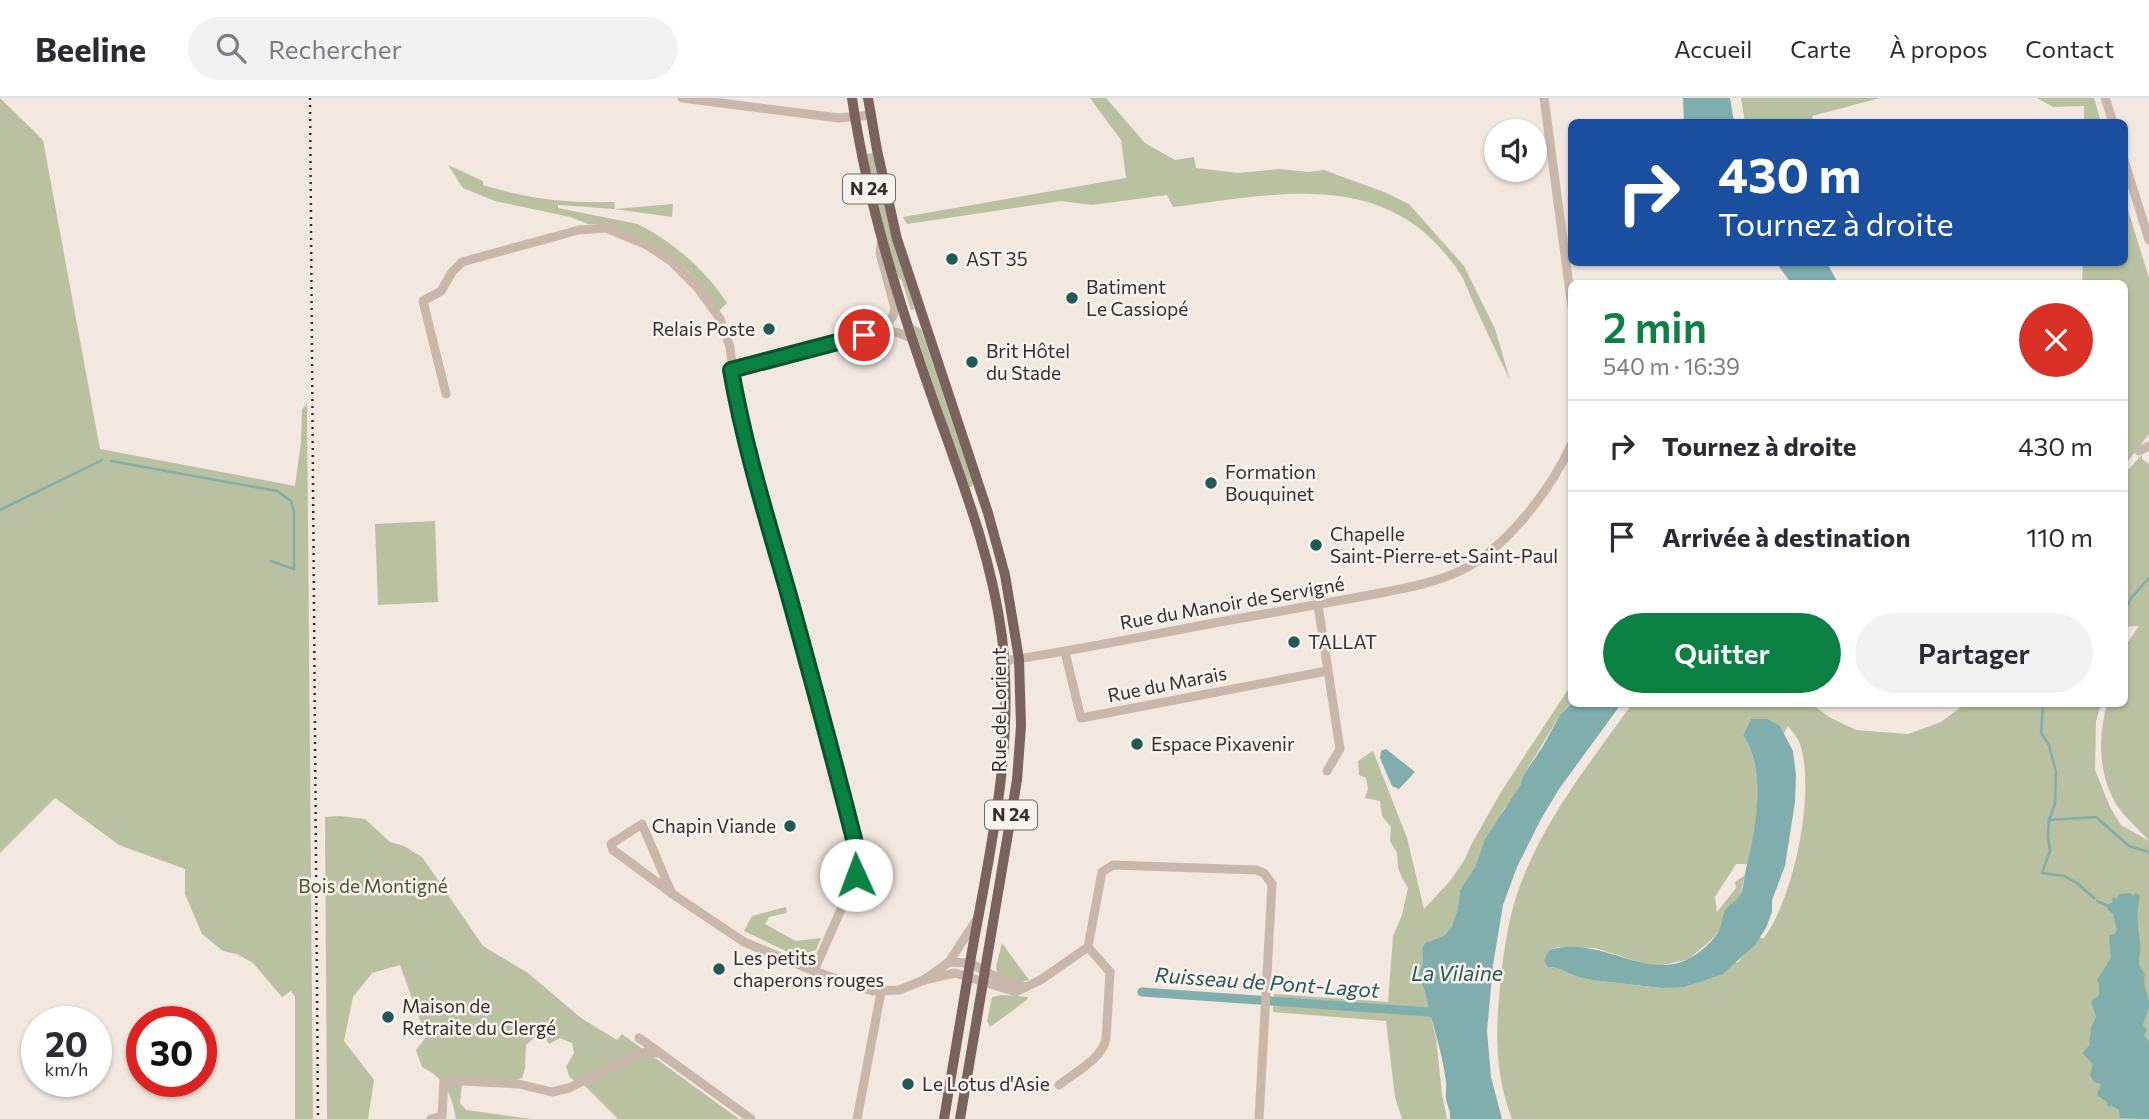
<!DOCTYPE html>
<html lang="fr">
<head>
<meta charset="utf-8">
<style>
	body { margin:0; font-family:Commissioner,sans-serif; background:#f2f2f3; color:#2b2b33; height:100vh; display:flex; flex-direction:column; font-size:26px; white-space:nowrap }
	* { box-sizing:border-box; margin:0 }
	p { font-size:23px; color:#7c7c81 }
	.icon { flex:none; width:38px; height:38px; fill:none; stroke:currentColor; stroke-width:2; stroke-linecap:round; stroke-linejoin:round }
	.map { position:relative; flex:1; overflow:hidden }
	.panel { position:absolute; left:1568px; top:182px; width:560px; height:427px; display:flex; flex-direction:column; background:#fff; border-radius:10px; box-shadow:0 2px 5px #0004 }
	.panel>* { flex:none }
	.hud { position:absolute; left:1568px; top:21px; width:560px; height:147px; border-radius:10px; box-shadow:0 2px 5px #0004; background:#1a4fa0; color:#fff; overflow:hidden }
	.fabs { position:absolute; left:1484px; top:21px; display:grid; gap:14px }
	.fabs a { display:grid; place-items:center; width:63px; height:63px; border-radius:50%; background:#fff; box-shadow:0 2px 5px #0004; font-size:35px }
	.speed { position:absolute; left:21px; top:908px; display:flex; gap:14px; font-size:35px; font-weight:700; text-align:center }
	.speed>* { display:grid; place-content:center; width:91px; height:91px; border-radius:50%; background:#fff; box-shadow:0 2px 5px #0004; line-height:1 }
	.speed small { font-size:18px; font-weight:400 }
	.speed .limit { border:10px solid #d22; background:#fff; color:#111 }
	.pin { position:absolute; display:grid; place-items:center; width:60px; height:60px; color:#fff; margin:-30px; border:4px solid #fff; border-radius:50%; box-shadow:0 2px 7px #0007 }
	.me { position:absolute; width:77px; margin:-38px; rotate:358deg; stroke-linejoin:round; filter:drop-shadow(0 0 5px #0008) }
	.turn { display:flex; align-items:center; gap:24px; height:147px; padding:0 35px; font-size:32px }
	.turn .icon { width:91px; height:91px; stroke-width:2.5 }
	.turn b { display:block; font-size:49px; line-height:60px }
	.round { display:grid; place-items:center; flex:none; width:74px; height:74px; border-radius:37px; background:#f2f2f3 }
	.headline { display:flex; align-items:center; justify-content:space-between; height:119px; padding:0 35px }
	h1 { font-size:42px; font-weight:600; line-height:52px; color:#0b8043 }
	.action { display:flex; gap:14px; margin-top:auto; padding:14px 35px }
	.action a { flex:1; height:80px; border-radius:42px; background:#0b8043; color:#fff; font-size:28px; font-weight:600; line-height:80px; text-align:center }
	.action a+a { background:#f2f2f3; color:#2b2b33 }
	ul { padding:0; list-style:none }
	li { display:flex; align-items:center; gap:21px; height:91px; padding:0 35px; border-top:2px solid #e1e1e2 }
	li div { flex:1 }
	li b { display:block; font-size:26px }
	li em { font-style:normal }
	header { display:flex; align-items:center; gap:42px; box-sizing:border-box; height:98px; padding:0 35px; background:#fff; border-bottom:2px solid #e1e1e2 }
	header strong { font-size:33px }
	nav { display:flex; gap:38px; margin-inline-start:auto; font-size:24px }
	.search { width:490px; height:63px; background:#f2f2f3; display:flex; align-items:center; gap:18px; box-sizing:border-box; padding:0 24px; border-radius:38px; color:#7c7c81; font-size:26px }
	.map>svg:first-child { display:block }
	.green { fill:#b9c1a0; fill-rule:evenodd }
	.water { fill:#7faeac }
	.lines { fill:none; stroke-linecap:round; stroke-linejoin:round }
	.stream { stroke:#7faeac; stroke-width:2.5 }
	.canal { stroke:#7faeac; stroke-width:9 }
	.minor { stroke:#cab7ab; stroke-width:9 }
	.major { stroke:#7a635c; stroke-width:10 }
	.rail { stroke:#382d2a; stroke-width:2.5; stroke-dasharray:2 5; stroke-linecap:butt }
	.route-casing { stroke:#07532c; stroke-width:18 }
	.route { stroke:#0b8043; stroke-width:12 }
	.poi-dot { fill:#215957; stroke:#faf2ec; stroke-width:2.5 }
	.labels { text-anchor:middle; stroke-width:5; stroke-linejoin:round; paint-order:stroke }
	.shield { fill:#faf2ec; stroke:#726864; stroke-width:2 }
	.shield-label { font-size:18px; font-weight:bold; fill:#382d2a }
	.poi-label { font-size:19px; fill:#382d2a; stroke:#faf2ec; text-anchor:start }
	.street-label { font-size:19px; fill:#382d2a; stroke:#faf2ec }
	.park-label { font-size:19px; fill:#4b562f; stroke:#faf2ec }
	.water-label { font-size:21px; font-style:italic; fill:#215957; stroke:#faf2ec }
</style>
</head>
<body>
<header>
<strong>Beeline</strong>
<div class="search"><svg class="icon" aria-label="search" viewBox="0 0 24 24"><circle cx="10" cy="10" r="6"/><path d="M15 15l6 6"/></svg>Rechercher</div>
<nav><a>Accueil</a><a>Carte</a><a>À propos</a><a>Contact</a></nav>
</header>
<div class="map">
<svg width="2149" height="1021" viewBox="0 0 2149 1021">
	<rect width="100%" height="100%" fill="#f2e8e0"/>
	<!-- green -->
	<g class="green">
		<path d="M0 0 43 42 100 351 295 388 301 344 302 311 307 306 313 1021H295V899L291 893 282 899 253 865 237 856 223 853 202 836 185 796V771L119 747 55 700 0 755Z"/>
		<path d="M1090 0H1106L1145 45 1175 62 1194 59 1196 70 1238 75 1279 71 1309 74 1324 72 1384 94 1409 106 1464 168 1495 231 1510 282C1497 256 1485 230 1473 204 1468 193 1464 180 1457 171 1387 69 1277 96 1173 109L1167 97 1092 107 1061 103 907 126 903 119 1126 80 1121 42Z"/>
		<path d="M1741 0H1880L1812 18 1814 24H1745Z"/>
		<path d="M2037 0H2094L2101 24H2084V8L2053 9Z"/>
		<path d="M873 55 914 211 911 212 902 183 896 176 887 145 866 56Z"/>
		<path d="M448 67 483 83V87C528 101 567 105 614 104L615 111 673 106 672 119 614 111 558 107V110L638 126C674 145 705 171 727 205L719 213 688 173 670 158 639 139 604 126H588L570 119 495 103 463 90Z"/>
		<path d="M2125 102 2149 180V336L2125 367 2124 186H2082L2083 165 2124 164Z"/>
		<path d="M913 227 921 231 973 385 972 389H968Z"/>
		<path d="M2142 357V361L2149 366V1021H1512C1497 982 1495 942 1499 901 1502 866 1506 830 1517 796 1541 725 1589 666 1632 606H1811L1831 620 1856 632 1908 636 1941 624 1965 606H2101L2096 623 2095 672 2110 709 2121 727 2149 743C2139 731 2125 720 2116 706 2098 675 2098 639 2107 606H2124L2125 548 2139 528 2125 529 2124 376ZM1751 621 1780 628 1784 635 1788 628C1792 633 1798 640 1800 646 1816 694 1794 801 1763 841L1760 839 1738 864 1661 890 1592 882 1578 879 1557 870H1551L1544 862 1549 852 1558 849 1595 850 1655 869 1689 861 1711 842 1720 831 1723 816 1740 798 1745 777 1735 784 1736 790 1717 814 1715 799 1736 766H1748C1757 727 1766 673 1743 637Z"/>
		<path d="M435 423 438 504 378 507 375 426Z"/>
		<path d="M1571 587V605L1560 617 1523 678 1520 688 1511 704 1504 711 1498 724 1485 741 1475 769 1460 792 1458 810 1452 828 1445 837 1425 845 1422 851 1423 864 1420 880 1423 886 1436 940 1442 996 1447 1021H1402L1395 999 1386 923 1273 914 1274 896 1388 904 1393 838 1402 817 1408 790 1403 782 1398 770 1397 755 1390 743 1391 729 1382 718 1380 703 1365 700 1368 691 1366 680 1359 677 1358 663 1373 653 1407 740 1424 811 1450 783 1465 761 1471 747 1501 694Z"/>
		<path d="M339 718 365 721 390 744 404 748 422 759 483 848 528 875 581 920 617 942 622 936 739 1021H618L585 988 570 980 566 969 574 955 572 945 560 940 549 946 544 938H536L526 947 525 970 522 980 511 983 462 987 460 1005 466 1012 531 1021H456C452 997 445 980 422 969L416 952 426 939 400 867 372 875 353 899 344 943 374 982 368 1021H327L325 719Z"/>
		<path d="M786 809 787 815 769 819 765 826 796 843 821 840 816 852 796 858 744 833 752 818Z"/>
		<path d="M1002 845 1029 882 1020 884 997 876 996 868Z"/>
		<path d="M1001 897 1028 899 1027 902 990 929 987 923 992 899Z"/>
	</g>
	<!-- water -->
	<g class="water">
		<path d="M1683 0H1730L1734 24H1684Z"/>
		<path d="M1773 165H1827L1838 185H1791L1777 166Z"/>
		<path d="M1572 605 1621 606 1559 691 1541 721 1517 769 1503 807 1493 867 1487 933 1491 979 1502 1021H1450C1451 1012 1447 1008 1446 1000 1445 995 1447 989 1446 984 1443 959 1435 934 1429 911 1426 900 1425 889 1419 880L1423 864 1422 851 1425 845 1445 837 1452 828 1458 810 1460 792 1475 769 1485 741 1520 688 1523 678 1543 648 1560 617Z"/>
		<path d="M1751 621H1767L1780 628 1793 653 1796 677 1795 704 1785 768 1772 802V814L1766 830 1755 847 1723 876 1684 889 1661 890 1592 882 1578 879 1557 870 1548 869 1544 862 1549 852C1597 838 1636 876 1678 865 1693 861 1712 846 1719 832 1722 827 1721 822 1723 817 1726 808 1736 804 1740 797 1744 790 1744 779 1746 771 1756 732 1767 673 1743 637Z"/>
		<path d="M1386 651 1415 674 1399 691 1392 688 1380 660 1381 653Z"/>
		<path d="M2130 795 2133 798 2135 795 2140 797C2136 814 2138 828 2140 845 2142 858 2134 863 2145 876 2142 888 2148 895 2149 905 2149 915 2144 919 2143 928L2147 931 2144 938 2149 943V1021L2120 1020 2119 1012 2111 1007 2108 1009 2107 1004 2097 997 2101 986 2094 984 2090 977 2093 966 2082 955 2089 948 2091 930 2096 919 2091 903 2099 897V886L2097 882 2111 860 2109 839 2110 837 2115 836 2117 831 2113 816 2108 812 2106 807 2112 805 2113 799 2116 801 2120 796Z"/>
	</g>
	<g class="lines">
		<!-- stream -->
		<g class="stream">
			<path d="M111 363 277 393 291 403 294 414V471L271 463"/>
			<path d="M0 412 102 362"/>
			<path d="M2124 513 2132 499 2149 480"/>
			<path d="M2043 606 2041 635 2049 647 2056 674 2055 706 2049 722 2048 738 2050 753 2042 775 2064 778 2077 785 2094 800"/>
			<path d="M2049 722 2096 719 2129 748 2149 754"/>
			<path d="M2097 803 2106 807"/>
		</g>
		<!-- canal -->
		<path class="canal" d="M1142 894 1429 914 1440 918"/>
		<!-- minor -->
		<g class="minor">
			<path d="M682 0 839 20 871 17"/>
			<path d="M1544 0 1572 209"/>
			<path d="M2105 0 2113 24"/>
			<path d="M2124 62 2149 142"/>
			<path d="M881 146 880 155 895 210 893 218 882 232"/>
			<path d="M731 272 882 232 899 235 911 240"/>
			<path d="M446 296 423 203 441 193 452 174 462 164 579 132 606 130 647 147 671 163 698 190 720 221 730 249 736 301 765 413 822 615 858 757 856 777 814 873"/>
			<path d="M2139 353 2149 348"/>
			<path d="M1318 507 1340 651 1327 673"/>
			<path d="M1065 554 1081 620 1327 573"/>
			<path d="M1004 563C1093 550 1181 530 1270 515 1304 509 1337 503 1370 497 1401 491 1433 486 1462 472 1507 449 1551 392 1572 345"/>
			<path d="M672 796 642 726 611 746 613 752 677 799 744 844 814 873 872 893 899 892 924 882 949 864 977 821"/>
			<path d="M949 864 970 865 1000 881 1026 889"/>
			<path d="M924 882 955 875 1016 894 1042 881 1088 849 1102 774 1113 767 1256 772 1264 775 1272 786 1259 1021"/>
			<path d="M639 940 751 1021"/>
			<path d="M1059 987C1074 975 1102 961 1106 941L1110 874 1088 849"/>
			<path d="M431 1021 442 1018 444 982 519 986 552 994 569 990 635 957 646 954 658 955"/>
			<path d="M857 1021 881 894"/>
		</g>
		<!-- major -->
		<g class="major">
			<path d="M852 0C867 102 897 199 931 296 959 376 991 454 1002 539 1015 649 990 752 971 859 962 913 953 967 944 1021"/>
			<path d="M868 0 877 52 897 141 988 415 1005 477 1019 561 1021 628 1017 682 960 1021"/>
		</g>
		<!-- rail -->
		<path class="rail" d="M310 0 318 1021"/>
	</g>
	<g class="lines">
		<defs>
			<path id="route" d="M856 777 858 757C836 669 812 581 788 494 767 421 744 347 731 272L864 237"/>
		</defs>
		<!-- route casing -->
		<use href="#route" class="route-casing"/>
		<!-- route -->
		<use href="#route" class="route"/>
	</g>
	<!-- markers -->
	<g class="poi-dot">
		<circle cx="952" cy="161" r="7"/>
		<circle cx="1072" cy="200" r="7"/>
		<circle cx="769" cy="231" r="7"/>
		<circle cx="972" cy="264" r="7"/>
		<circle cx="1211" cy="385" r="7"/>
		<circle cx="1316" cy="447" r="7"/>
		<circle cx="1294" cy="544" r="7"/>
		<circle cx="1137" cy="646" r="7"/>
		<circle cx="790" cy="728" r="7"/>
		<circle cx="719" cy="871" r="7"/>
		<circle cx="388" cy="919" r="7"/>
		<circle cx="908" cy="986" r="7"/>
	</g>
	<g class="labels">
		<!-- shield labels -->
		<g class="shield">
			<rect x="843" y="76.5" width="52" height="29" rx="5"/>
			<rect x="985" y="702.5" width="52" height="29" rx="5"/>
		</g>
		<g class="shield-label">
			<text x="869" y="97">N 24</text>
			<text x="1011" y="723">N 24</text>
		</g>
		<!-- poi labels -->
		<g class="poi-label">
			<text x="966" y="168">AST 35</text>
			<text x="1086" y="196">Batiment<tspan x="1086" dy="22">Le Cassiopé</tspan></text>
			<text x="755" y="238" text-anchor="end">Relais Poste</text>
			<text x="986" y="260">Brit Hôtel<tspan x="986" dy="22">du Stade</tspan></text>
			<text x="1225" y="381">Formation<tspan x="1225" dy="22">Bouquinet</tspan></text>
			<text x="1330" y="443">Chapelle<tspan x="1330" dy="22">Saint-Pierre-et-Saint-Paul</tspan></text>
			<text x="1308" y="551">TALLAT</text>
			<text x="1151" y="653">Espace Pixavenir</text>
			<text x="776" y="735" text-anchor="end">Chapin Viande</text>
			<text x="733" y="867">Les petits<tspan x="733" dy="22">chaperons rouges</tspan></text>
			<text x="402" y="915">Maison de<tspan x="402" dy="22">Retraite du Clergé</tspan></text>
			<text x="922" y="993">Le Lotus d'Asie</text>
		</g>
		<!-- street labels -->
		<g class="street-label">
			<text transform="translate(1232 505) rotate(-10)" y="7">Rue du Manoir de Servigné</text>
			<text transform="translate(1167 586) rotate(-11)" y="7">Rue du Marais</text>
			<text transform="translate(999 612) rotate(-90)" y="7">Rue de Lorient</text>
		</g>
		<!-- park labels -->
		<g class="park-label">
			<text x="373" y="795">Bois de Montigné</text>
		</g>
		<!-- water labels -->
		<g class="water-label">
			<text x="1457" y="883">La Vilaine</text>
			<text transform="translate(1267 885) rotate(4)" y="7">Ruisseau de Pont-Lagot</text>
		</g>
	</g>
</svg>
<div class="fabs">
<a><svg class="icon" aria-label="sound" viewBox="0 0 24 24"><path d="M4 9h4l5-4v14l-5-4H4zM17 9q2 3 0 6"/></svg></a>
</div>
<div class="speed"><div>20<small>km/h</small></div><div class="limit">30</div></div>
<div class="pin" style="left:864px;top:237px;background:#d93025"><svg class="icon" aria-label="arrive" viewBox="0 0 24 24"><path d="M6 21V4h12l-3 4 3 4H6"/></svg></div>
<svg class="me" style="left:856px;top:777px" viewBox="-20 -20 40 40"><circle r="19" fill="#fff"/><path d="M0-13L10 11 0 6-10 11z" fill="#0b8043"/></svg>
<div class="hud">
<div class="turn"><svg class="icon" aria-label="right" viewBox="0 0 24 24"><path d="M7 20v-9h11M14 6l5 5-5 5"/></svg><div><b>430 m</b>Tournez à droite</div></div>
</div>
<section class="panel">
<div class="headline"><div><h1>2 min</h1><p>540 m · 16:39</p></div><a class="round" style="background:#d93025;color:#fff"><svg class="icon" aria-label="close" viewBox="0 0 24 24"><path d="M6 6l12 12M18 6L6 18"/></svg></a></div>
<ul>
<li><svg class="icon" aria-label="right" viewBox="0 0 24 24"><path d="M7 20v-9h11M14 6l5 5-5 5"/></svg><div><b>Tournez à droite</b></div><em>430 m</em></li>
<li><svg class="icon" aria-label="arrive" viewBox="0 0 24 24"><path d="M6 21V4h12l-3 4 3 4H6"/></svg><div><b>Arrivée à destination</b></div><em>110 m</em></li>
</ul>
<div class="action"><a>Quitter</a><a>Partager</a></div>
</section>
</div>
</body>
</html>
